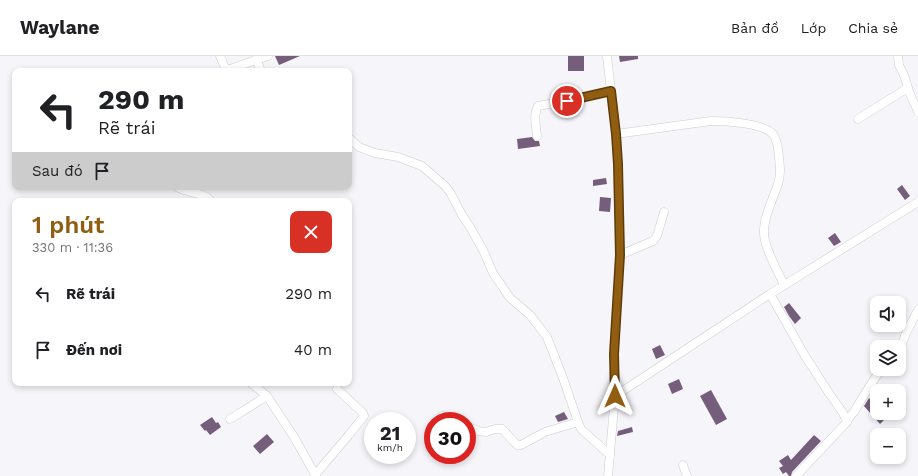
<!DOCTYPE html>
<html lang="vi">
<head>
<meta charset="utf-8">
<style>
	body { margin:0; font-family:"Work Sans",sans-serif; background:#f6f6f6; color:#202124; height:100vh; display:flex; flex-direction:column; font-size:15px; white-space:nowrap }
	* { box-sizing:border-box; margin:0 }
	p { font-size:13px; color:#757577 }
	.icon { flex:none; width:22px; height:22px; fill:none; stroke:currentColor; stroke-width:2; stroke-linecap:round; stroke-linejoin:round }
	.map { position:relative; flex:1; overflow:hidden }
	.sheet { position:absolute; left:12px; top:142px; width:340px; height:188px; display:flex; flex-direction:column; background:#fff; border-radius:8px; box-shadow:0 2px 6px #0003 }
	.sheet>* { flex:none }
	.guide { position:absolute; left:12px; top:12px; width:340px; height:122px; border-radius:8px; box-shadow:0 2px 6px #0003; background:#fff; color:#202124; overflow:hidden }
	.buttons { position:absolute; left:870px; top:240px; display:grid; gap:8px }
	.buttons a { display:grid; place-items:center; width:36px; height:36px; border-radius:8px; background:#fff; box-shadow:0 2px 6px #0003; font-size:20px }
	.speed { position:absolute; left:364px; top:356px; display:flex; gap:8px; font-size:20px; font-weight:700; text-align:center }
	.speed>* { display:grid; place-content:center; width:52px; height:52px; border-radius:50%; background:#fff; box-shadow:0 2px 6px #0003; line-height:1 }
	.speed small { font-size:10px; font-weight:400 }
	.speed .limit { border:6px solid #d22; background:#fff; color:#111 }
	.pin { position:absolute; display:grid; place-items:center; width:34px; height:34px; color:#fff; margin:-17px; border:2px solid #fff; border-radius:50%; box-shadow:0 1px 4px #0007 }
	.me { position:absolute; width:44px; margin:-22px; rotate:0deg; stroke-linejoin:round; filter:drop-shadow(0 0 3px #0008) }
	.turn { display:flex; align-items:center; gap:14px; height:84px; padding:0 20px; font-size:18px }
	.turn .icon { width:52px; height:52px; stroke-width:2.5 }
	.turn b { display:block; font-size:28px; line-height:34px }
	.then { display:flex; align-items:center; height:38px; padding:0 20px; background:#0003; gap:8px; font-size:15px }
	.round { display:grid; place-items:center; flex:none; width:42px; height:42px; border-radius:8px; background:#f6f6f6 }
	.headline { display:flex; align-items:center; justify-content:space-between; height:68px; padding:0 20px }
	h1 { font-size:24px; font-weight:600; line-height:30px; color:#915d10 }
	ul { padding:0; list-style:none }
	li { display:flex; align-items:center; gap:12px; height:56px; padding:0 20px }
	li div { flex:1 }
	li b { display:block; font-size:15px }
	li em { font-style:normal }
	header { display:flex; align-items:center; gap:24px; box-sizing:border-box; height:56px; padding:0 20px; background:#fff; border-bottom:1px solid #e0e0e0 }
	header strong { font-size:19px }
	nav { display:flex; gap:22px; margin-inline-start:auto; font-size:14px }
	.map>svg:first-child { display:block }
	.building { fill:#755e7b }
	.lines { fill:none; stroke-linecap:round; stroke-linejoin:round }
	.street-casing { stroke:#cbcccf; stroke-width:9 }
	.street { stroke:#fff; stroke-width:8 }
	.route-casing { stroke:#5e3c0a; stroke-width:10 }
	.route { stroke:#915d10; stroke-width:7 }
</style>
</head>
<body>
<header>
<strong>Waylane</strong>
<nav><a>Bản đồ</a><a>Lớp</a><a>Chia sẻ</a></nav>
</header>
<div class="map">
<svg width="918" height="420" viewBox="0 0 918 420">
	<rect width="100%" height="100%" fill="#f6f6fa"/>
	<!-- building -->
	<g class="building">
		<path d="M275 0H300L279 9Z"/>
		<rect x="568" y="0" width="16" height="15"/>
		<path d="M619 0H638V3L620 6Z"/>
		<path d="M532 81 535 85H539L540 90 518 93 517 83Z"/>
		<path d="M606 122 607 128 593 130V124Z"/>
		<path d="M902 129 910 140 905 144 897 133Z"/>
		<path d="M600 141 611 142 610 156 599 155Z"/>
		<path d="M835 177 841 186 834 190 828 182Z"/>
		<path d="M789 247 801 262 795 268 789 260 784 251Z"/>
		<path d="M660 289 665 299 656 303 652 293Z"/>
		<path d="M679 323 683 333 672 338 668 328Z"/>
		<path d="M711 334 727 363 716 369 700 340Z"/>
		<path d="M869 342 877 351V357H882L886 362 880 368 864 350Z"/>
		<path d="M564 356 568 363 558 366 555 360Z"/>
		<path d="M212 361 216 367 218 366 221 371 210 379 206 374 205 375 200 369Z"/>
		<path d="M632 371 633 376 617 380 618 375Z"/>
		<path d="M267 378 274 386 260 398 253 390Z"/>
		<path d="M814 379 821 385 792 416 791 420H789L786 416 783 418 779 412 783 410 779 405 788 399 791 404Z"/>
	</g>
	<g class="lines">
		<defs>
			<g id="street">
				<path d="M220 0 226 14"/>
				<path d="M607 0 616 78 618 108 620 199 614 298 615 340 608 420"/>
				<path d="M898 0 899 9 904 19 908 32"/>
				<path d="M256 3 261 15"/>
				<path d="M224 15 268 0"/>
				<path d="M858 63 893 41 908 32C910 40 915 48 918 56"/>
				<path d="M616 78 711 65C725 65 763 67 773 78 778 85 778 93 779 101 780 110 781 119 778 128 773 143 764 160 764 175 763 190 778 215 784 229"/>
				<path d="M537 80C536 71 533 58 538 50L567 45 611 35"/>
				<path d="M349 82 359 91 375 97 398 101 422 110 444 129 450 136 462 159 470 171 483 194 493 217 510 242 530 259 547 281 563 322 578 366 581 373 610 399"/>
				<path d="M177 131C188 138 202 135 211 145"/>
				<path d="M620 199 653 185 657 180 664 156"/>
				<path d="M770 238 805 300 829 337 843 357 847 366C848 362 851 359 854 356 863 341 871 326 882 313"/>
				<path d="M899 292C903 288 904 282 906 277 910 269 914 262 918 254"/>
				<path d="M251 327 267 340 294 381 316 420"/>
				<path d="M615 340 770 238 918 146"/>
				<path d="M442 360 454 365"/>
				<path d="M230 363 267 340"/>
				<path d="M467 370 478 375 486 376 495 373H502L517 389H521L545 376 578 366"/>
				<path d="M683 409 687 420"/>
				<path d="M315 419 348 380 364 360 363 357 337 333"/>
				<path d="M796 420 847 366"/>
			</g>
		</defs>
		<!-- street casing -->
		<use href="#street" class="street-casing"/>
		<!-- street -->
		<use href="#street" class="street"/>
	</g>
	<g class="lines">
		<defs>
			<path id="route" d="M567 45 611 35 616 78 618 108 620 199 614 298 615 340"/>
		</defs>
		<!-- route casing -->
		<use href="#route" class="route-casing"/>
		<!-- route -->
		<use href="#route" class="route"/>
	</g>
</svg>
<div class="buttons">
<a><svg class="icon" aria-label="sound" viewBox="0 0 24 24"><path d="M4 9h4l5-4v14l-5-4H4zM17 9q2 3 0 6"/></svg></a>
<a><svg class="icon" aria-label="layers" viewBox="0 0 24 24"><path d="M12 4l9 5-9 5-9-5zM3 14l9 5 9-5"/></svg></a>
<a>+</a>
<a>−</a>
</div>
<div class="speed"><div>21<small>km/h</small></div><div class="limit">30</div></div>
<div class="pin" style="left:567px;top:45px;background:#d93025"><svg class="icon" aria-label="arrive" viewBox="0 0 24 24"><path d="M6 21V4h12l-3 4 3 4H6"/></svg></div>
<svg class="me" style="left:615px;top:340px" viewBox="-20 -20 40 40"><path d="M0-17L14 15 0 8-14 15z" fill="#915d10" stroke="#fff" stroke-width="4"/></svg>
<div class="guide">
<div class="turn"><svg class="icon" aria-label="left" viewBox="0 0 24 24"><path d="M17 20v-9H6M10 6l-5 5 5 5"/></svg><div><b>290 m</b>Rẽ trái</div></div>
<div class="then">Sau đó<svg class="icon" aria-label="arrive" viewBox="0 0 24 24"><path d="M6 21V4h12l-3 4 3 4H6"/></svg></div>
</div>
<section class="sheet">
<div class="headline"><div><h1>1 phút</h1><p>330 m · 11:36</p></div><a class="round" style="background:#d93025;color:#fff"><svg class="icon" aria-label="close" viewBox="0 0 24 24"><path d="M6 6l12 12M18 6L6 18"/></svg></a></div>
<ul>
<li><svg class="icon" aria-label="left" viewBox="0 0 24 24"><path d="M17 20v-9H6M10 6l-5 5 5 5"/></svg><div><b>Rẽ trái</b></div><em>290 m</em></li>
<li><svg class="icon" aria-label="arrive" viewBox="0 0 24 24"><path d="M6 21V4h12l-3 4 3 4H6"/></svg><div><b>Đến nơi</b></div><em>40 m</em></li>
</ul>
</section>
</div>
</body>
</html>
